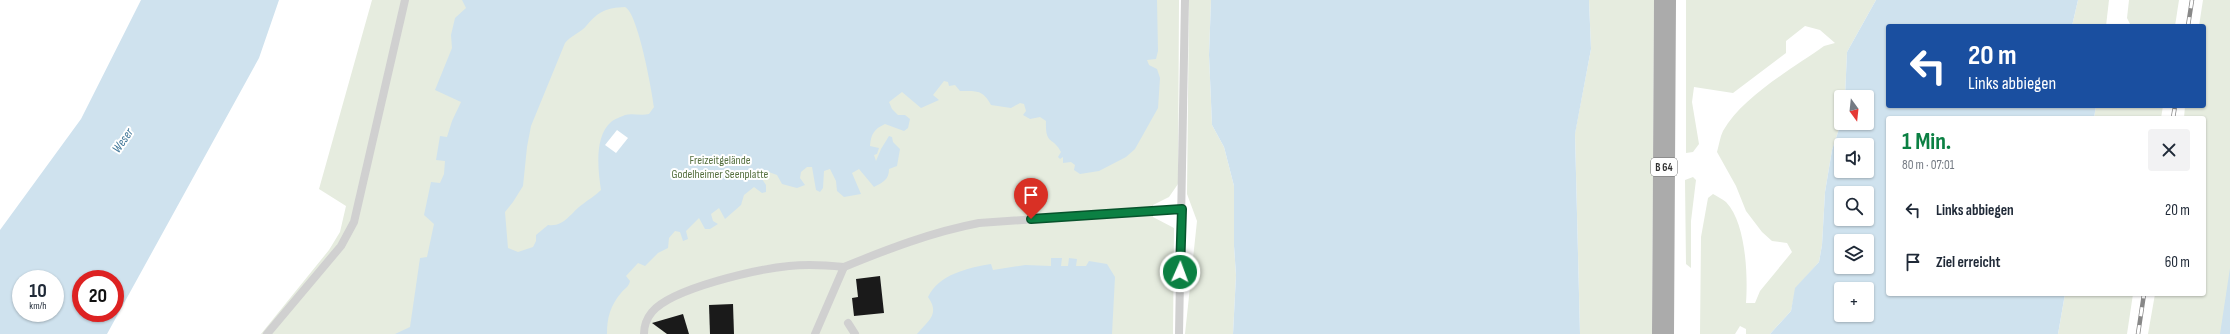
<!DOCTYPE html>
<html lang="de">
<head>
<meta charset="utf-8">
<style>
	body { margin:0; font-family:"Sofia Sans Condensed",sans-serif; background:#f2f2f3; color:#1f2937; height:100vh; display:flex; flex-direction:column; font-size:15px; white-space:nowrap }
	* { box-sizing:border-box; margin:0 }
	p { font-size:13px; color:#747a83 }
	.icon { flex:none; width:22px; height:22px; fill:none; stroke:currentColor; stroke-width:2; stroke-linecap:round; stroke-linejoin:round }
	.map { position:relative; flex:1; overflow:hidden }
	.details { position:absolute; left:1886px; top:116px; width:320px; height:180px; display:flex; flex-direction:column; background:#fff; border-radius:4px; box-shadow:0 1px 3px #0004 }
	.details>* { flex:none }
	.top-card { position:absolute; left:1886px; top:24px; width:320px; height:84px; border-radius:4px; box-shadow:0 1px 3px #0004; background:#1a4fa0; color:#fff; overflow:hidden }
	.needle { width:26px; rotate:165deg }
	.tools { position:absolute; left:1834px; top:90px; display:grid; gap:8px }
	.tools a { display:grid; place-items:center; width:40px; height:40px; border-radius:4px; background:#fff; box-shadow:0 1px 3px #0004; font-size:20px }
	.speed { position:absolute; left:12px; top:270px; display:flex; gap:8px; font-size:20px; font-weight:700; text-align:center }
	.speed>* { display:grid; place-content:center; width:52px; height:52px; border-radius:50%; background:#fff; box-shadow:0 1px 3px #0004; line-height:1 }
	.speed small { font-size:10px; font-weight:400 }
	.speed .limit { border:6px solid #d22; background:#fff; color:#111 }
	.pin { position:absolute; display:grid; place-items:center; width:34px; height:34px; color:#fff; margin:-41px -17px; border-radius:50% 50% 50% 0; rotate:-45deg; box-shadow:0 0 4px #0007 }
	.pin .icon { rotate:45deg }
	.me { position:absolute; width:44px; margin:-22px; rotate:2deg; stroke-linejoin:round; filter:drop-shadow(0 0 3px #0008) }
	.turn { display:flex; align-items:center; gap:14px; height:84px; padding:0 16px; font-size:18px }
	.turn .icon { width:52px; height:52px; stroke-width:2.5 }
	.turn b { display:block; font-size:28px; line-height:34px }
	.round { display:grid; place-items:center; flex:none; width:42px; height:42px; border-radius:4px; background:#f2f2f3 }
	.summary { display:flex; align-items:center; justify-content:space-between; height:68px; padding:0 16px }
	h1 { font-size:24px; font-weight:700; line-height:30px; color:#0b8043 }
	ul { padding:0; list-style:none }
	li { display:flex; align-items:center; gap:12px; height:52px; padding:0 16px }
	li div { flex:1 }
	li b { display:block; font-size:15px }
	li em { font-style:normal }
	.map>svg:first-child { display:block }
	.green { fill:#e6ecdf }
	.water { fill:#cfe2ee; fill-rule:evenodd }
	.pier { fill:#fff }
	.building { fill:#1a1a1a }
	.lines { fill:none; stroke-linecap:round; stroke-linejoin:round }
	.lane { stroke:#d0d0d0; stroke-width:8 }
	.primary { stroke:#ababab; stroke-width:22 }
	.rail-casing { stroke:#888; stroke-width:4.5 }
	.rail { stroke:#fff; stroke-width:3; stroke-dasharray:9; stroke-linecap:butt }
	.route-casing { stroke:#07532c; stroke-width:10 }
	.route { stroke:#0b8043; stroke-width:7 }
	.labels { text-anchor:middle; stroke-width:4; stroke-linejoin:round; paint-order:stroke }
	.shield { fill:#fff; stroke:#707070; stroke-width:1 }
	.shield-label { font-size:11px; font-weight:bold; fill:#333 }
	.park-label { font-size:12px; fill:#56703f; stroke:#fff }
	.water-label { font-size:13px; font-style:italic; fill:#3f7597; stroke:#fff }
</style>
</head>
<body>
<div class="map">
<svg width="2230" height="334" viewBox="0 0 2230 334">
	<rect width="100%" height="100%" fill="#fff"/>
	<!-- green -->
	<g class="green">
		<path d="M372 0H1179L1178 184 1169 197 1153 205V217L1174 228 1173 334H261L329 250 340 232 346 206 319 189Z"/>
		<path d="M1189 0H1211L1209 55 1212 125 1224 147 1234 186V246L1236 275 1233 334H1185L1197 221 1187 194Z"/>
		<path d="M1589 0H1654L1652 334H1580L1575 133 1591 49Z"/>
		<path d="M1686 0H1876L1847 52 1845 97H1841V123L1832 150 1825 192 1822 245 1819 262 1796 288 1791 311 1770 334H1746V329L1740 326 1735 334H1700L1701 237 1708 198 1713 194C1717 196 1722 199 1726 202 1746 223 1748 275 1746 303H1755L1760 291 1792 252 1787 243 1772 241 1762 232 1746 211 1736 186 1717 152C1719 145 1720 137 1723 131 1743 96 1792 69 1824 46L1835 43 1820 30 1805 26 1786 41V53L1733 93 1694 87 1692 102 1699 144 1693 152 1686 153Z"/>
		<path d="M2078 0H2109L2106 26H2072Z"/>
		<path d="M2129 0H2179L2175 26H2131L2127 18Z"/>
		<path d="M2203 0H2230V334H2148L2155 294H2204V118H2184L2185 106H2204V26H2199Z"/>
		<path d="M2096 106H2163L2161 118H2094Z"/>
		<path d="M1693 177 1696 180 1691 221V268L1686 264 1685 180Z"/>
		<path d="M2065 294H2133L2127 334H2058Z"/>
	</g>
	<!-- water -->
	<g class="water">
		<path d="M141 0H279L259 58 107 334H0V230L81 119ZM21 279H55V313H21ZM81 279H115V313H81Z"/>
		<path d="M462 0H1157L1158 51 1156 59 1147 60 1149 65 1157 69 1160 78 1158 108 1135 149 1126 157 1099 171 1080 174 1074 170 1075 165 1071 162 1063 163V157L1060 159 1058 157 1061 152C1053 136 1045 146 1046 121L1040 117 1030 119 1023 115 1026 111 1024 104 1020 103 1011 108 991 105C983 89 975 91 960 91L955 85 949 86 948 82 944 81 933 95 939 100 921 108 902 92 889 102 892 109 898 115H905L910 119 908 128 904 131 885 124C874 129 871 134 870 146L879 148 877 154 874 155 876 161 881 149 889 136 892 137 893 142 900 149 897 166 889 169C889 180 883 182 874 187L859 169 852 173 861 194 844 197 837 191 836 181 830 169 824 171 823 188 820 192 816 190 812 167H807L801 172 800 178 805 185 797 188 782 184 777 175 766 171 760 176 766 185V192L762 193 754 187 744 195 741 205 725 219 719 208 711 214 713 221 718 224 710 229H705L699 218 686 231 688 239 683 241 680 232 675 231 669 238 668 248 658 253 645 266 638 263 626 276 630 281C629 287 624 289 621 293 610 306 607 318 607 334H395L410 327 420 258 427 257 434 224 424 215 431 182 440 183 444 174 445 161 436 160 440 136 447 137 452 121 461 102 435 90 452 48 451 35 455 18 466 8ZM625 7C638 13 652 91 654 107L649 114C641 116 632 113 625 115 621 117 614 119 611 122 594 137 598 170 601 190 595 196 589 199 583 204 570 213 565 227 548 225L536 235V241L533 247 518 252 508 248 505 212 513 202 523 186 527 147 531 126 565 43C571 35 581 33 587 25 599 11 606 8 625 7Z"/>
		<path d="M1211 0H1589L1591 49 1575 134 1580 334H1233L1236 275 1234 246V186L1224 147 1212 125 1209 55Z"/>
		<path d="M1876 0H2078L2072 26H1888V106H2096L2094 118H1888V294H2065L2058 334H1770L1791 311 1795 288 1819 262 1822 245 1825 192 1832 150 1841 123H1867V97H1845L1847 52ZM1841 145H1867V171H1841ZM1841 193H1867V219H1841ZM1841 241H1867V267H1841ZM1841 289H1867V315H1841Z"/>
		<path d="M1051 258H1062L1061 266H1068L1069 258 1077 259 1076 266H1086L1089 261 1107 264 1115 277 1112 334H917C929 320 940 314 928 297 939 274 968 268 991 264L993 270 1025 265 1051 266Z"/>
		<path d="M2230 268V334H2220Z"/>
	</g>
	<!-- pier -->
	<path class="pier" d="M617 130 628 138 616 153 605 145Z"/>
	<!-- building -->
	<g class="building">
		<path d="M880 276 884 313 854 316 852 298 858 297 856 279Z"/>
		<path d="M733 304 734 334H710L709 305Z"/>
		<path d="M683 314 689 334H667L652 323Z"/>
	</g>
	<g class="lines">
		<!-- lane -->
		<g class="lane">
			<path d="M848 323 855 334"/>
			<path d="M267 334 341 246 354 222 405 0"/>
			<path d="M644 334C644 326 647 318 652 312 672 288 758 269 789 266 808 264 825 265 844 267"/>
			<path d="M815 334 844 267C888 249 932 232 979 223L1182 209"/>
			<path d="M1179 334 1185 0"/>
		</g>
		<!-- primary -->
		<path class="primary" d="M1663 334 1665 0"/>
		<defs>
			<g id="rail">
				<path d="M2188 26 2192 0"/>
				<path d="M2173 118 2175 106"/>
				<path d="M2138 334 2144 294"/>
			</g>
		</defs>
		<!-- rail casing -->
		<use href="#rail" class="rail-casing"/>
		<!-- rail -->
		<use href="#rail" class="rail"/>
	</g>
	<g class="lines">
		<defs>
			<path id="route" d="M1031 219 1182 209 1180 272"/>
		</defs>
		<!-- route casing -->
		<use href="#route" class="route-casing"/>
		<!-- route -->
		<use href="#route" class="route"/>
	</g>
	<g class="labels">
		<!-- shield labels -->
		<rect class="shield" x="1651" y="158" width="26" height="18" rx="3"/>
		<g class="shield-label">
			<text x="1664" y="171">B 64</text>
		</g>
		<!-- park labels -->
		<g class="park-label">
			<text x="720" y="164">Freizeitgelände<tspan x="720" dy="14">Godelheimer Seenplatte</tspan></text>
		</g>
		<!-- water labels -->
		<g class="water-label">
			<text transform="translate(122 140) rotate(-55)" y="5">Weser</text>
		</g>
	</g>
</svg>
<div class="tools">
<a><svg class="needle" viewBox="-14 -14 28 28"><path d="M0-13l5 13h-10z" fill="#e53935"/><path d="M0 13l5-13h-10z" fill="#747a83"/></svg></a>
<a><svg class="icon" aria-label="sound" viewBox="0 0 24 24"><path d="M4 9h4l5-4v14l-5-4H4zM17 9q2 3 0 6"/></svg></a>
<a><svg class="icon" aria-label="search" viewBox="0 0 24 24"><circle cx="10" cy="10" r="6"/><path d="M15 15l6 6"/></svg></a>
<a><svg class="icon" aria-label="layers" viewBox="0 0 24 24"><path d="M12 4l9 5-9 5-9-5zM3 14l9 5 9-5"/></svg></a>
<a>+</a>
</div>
<div class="speed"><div>10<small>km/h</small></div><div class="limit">20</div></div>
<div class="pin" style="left:1031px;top:219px;background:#d93025"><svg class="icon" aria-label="arrive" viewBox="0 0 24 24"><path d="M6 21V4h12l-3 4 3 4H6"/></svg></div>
<svg class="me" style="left:1180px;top:272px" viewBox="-20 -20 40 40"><circle r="17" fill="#0b8043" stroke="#fff" stroke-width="3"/><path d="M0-11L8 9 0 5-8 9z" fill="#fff"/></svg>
<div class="top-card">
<div class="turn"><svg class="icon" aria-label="left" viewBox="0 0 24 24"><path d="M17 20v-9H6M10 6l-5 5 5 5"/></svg><div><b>20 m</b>Links abbiegen</div></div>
</div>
<section class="details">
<div class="summary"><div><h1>1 Min.</h1><p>80 m · 07:01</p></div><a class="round"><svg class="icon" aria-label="close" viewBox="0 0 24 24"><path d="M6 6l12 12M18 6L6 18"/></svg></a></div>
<ul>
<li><svg class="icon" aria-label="left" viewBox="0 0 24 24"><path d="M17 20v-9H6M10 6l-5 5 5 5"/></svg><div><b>Links abbiegen</b></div><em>20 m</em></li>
<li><svg class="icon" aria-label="arrive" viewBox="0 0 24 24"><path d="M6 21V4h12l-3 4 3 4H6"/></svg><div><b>Ziel erreicht</b></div><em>60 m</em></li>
</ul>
</section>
</div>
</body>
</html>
